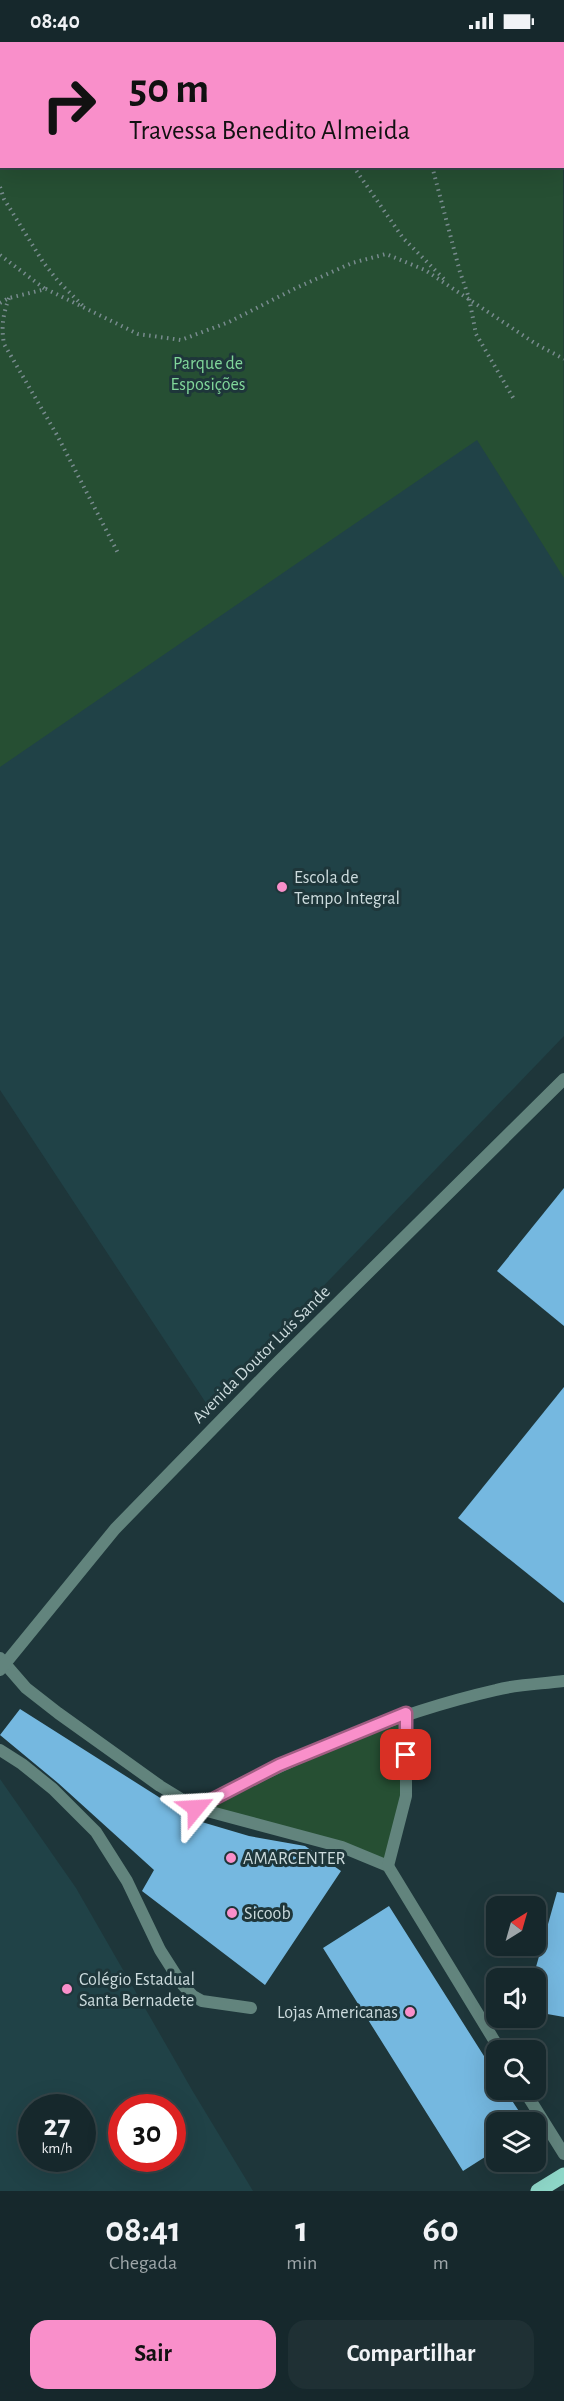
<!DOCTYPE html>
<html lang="pt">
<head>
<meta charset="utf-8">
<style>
	body { margin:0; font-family:"Alegreya Sans",sans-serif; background:#1f3034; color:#f1f3f6; height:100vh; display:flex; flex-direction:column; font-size:22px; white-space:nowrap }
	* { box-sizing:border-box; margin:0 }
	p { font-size:20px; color:#9ea6a9 }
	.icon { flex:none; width:33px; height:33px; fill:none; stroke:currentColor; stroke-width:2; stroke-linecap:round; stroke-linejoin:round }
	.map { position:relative; height:2149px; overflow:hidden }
	.side { display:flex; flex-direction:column; background:#16282c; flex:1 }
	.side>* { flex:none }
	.guide { position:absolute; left:0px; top:0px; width:564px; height:126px; box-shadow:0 6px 24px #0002,0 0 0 2px #354448; background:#f98fca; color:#111; overflow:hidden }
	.needle { width:39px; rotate:37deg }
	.controls { position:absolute; left:486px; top:1854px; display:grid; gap:12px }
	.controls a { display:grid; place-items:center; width:60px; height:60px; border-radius:12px; background:#16282c; box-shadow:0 6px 24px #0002,0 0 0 2px #354448; font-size:30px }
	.speed { position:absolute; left:18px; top:2052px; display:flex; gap:12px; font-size:30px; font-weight:700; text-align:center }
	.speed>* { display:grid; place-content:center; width:78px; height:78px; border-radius:50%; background:#16282c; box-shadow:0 6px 24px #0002,0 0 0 2px #354448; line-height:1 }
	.speed small { font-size:15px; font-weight:400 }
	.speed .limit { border:9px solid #d22; background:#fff; color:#111 }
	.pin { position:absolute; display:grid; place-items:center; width:51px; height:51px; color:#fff; margin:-26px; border-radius:12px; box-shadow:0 3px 9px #0006 }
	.me { position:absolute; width:66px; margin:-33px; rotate:63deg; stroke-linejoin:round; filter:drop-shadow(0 0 4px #0008) }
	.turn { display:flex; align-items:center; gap:21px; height:126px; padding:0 30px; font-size:27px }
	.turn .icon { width:78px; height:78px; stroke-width:2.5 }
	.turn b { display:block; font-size:42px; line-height:51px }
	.eta { display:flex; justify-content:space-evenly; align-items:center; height:102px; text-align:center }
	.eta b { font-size:36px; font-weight:600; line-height:42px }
	.action { display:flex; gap:12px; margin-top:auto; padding:12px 30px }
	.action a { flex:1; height:69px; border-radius:18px; background:#f98fca; color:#111; font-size:24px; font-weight:600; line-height:69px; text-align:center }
	.action a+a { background:#1f3034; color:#f1f3f6 }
	.status { display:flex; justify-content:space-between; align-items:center; height:42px; padding:0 30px; background:#16282c; direction:ltr }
	.status svg { height:16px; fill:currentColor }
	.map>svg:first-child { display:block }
	.built { fill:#204247; fill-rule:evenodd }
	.green { fill:#264f33 }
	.building { fill:#75b8e0 }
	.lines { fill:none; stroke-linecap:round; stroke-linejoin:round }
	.path { stroke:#788b8e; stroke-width:4; stroke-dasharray:1.5 4.5; stroke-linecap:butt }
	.service { stroke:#62847d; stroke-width:12 }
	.minor { stroke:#62847d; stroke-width:12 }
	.tertiary { stroke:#62847d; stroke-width:12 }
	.primary { stroke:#8ed7c8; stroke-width:15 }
	.route-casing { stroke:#a25d83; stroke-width:15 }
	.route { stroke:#f98fca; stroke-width:10 }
	.poi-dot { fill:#f98fca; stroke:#1e363a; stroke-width:2 }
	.labels { text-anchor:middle; stroke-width:6; stroke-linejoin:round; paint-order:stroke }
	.park-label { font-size:18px; fill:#80d69a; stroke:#1e363a }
	.poi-label { font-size:18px; fill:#ccdbdd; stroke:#1e363a; text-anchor:start }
	.street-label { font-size:18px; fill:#ccdbdd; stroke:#1e363a }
</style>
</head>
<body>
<div class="status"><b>08:40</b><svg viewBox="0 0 49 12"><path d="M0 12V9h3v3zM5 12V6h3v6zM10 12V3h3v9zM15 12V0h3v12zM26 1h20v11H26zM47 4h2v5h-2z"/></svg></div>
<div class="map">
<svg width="564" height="2149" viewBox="0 0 564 2149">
	<rect width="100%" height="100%" fill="#1e363a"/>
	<!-- built -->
	<g class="built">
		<path d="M477 397 564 527V994L208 1364 0 1048V695Z"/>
		<path d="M0 1737 76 1846 192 2048 253 2149H0ZM32 2066H82V2116H32ZM122 2066H172V2116H122Z"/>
	</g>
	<!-- green -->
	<g class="green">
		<path d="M0 0H544L545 1 2 2V124H562L563 32 564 536 477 398 0 725Z"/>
		<path d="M404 1673 405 1756 388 1823 197 1766Z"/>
	</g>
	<!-- building -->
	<g class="building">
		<path d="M564 1146V1284L497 1229Z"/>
		<path d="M564 1345V1561L458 1476Z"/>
		<path d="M20 1667 195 1778 249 1794 305 1804 341 1829 265 1943 142 1849 154 1828 58 1741 0 1693Z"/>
		<path d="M557 1850 564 1851V1975L536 1970V1925Z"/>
		<path d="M389 1864 496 2033V2048H505L526 2080H496V2108L463 2129 323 1906Z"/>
	</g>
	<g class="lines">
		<!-- path -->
		<g class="path">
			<path d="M270 0 272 2"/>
			<path d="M414 0V2"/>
			<path d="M515 0 516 2"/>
			<path d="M339 2V0"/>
			<path d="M562 93 564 96"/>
			<path d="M353 124 403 196 447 240"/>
			<path d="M432 124 460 230 469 256 476 292 515 359"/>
			<path d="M0 145 4 157 43 220 58 239 83 264"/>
			<path d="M0 213 45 247"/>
			<path d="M9 256C3 272 1 285 4 302L57 393 119 513"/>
			<path d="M0 261 9 256 46 247 138 292 181 298 229 280 296 246 352 221 386 212 425 228 536 302 564 317"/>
		</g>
		<!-- service -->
		<path class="service" d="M0 1708 22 1722 53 1747 96 1790 127 1839 160 1908 181 1941 193 1954 202 1959 251 1966"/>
		<!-- minor -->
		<g class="minor">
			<path d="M0 1616 26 1646 58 1671 160 1744 196 1766 342 1805 388 1824 500 2008"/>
			<path d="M196 1766C295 1715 387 1673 496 1648 518 1642 542 1642 564 1639"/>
			<path d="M388 1824 406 1754V1672"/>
			<path d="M524 2048 564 2112"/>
		</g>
		<!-- tertiary -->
		<path class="tertiary" d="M0 1628 115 1487 273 1325 564 1037"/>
		<!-- primary -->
		<path class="primary" d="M538 2149 564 2133"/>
	</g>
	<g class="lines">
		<defs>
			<path id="route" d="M196 1766 279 1723 406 1671V1713"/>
		</defs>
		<!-- route casing -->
		<use href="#route" class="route-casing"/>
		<!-- route -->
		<use href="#route" class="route"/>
	</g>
	<!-- markers -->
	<g class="poi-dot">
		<circle cx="282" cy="845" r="6"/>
		<circle cx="231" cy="1816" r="6"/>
		<circle cx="232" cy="1871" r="6"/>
		<circle cx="67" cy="1947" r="6"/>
		<circle cx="410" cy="1970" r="6"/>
	</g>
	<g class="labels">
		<!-- park labels -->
		<g class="park-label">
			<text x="208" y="327">Parque de<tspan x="208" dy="21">Esposições</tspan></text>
		</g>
		<!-- poi labels -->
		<g class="poi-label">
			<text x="294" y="841">Escola de<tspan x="294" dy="21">Tempo Integral</tspan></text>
			<text x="243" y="1822">AMARCENTER</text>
			<text x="244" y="1877">Sicoob</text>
			<text x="79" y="1943">Colégio Estadual<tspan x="79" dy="21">Santa Bernadete</tspan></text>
			<text x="398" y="1976" text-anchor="end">Lojas Americanas</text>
		</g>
		<!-- street labels -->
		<g class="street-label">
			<text transform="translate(261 1312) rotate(-45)" y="6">Avenida Doutor Luís Sande</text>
		</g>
	</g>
</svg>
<div class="controls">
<a><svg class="needle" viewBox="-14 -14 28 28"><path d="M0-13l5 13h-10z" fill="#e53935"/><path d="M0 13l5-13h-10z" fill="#9ea6a9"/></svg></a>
<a><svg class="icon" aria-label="sound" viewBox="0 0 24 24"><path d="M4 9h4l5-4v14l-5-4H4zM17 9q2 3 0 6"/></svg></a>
<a><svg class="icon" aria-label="search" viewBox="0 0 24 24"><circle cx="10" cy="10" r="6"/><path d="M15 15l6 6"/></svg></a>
<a><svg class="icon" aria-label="layers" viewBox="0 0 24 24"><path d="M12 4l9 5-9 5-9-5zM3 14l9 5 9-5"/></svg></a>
</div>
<div class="speed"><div>27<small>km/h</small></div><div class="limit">30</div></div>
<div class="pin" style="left:406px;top:1713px;background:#d93025"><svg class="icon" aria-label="arrive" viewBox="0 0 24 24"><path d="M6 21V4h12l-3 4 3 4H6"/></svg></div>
<svg class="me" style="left:196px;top:1766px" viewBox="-20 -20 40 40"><path d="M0-17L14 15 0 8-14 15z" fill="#f98fca" stroke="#fff" stroke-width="4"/></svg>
<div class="guide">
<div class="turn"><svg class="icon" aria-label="right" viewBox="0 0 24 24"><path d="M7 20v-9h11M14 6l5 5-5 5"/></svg><div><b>50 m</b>Travessa Benedito Almeida</div></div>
</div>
</div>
<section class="side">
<div class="eta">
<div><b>08:41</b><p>Chegada</p></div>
<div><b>1</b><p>min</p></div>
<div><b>60</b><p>m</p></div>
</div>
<div class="action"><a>Sair</a><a>Compartilhar</a></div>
</section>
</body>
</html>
